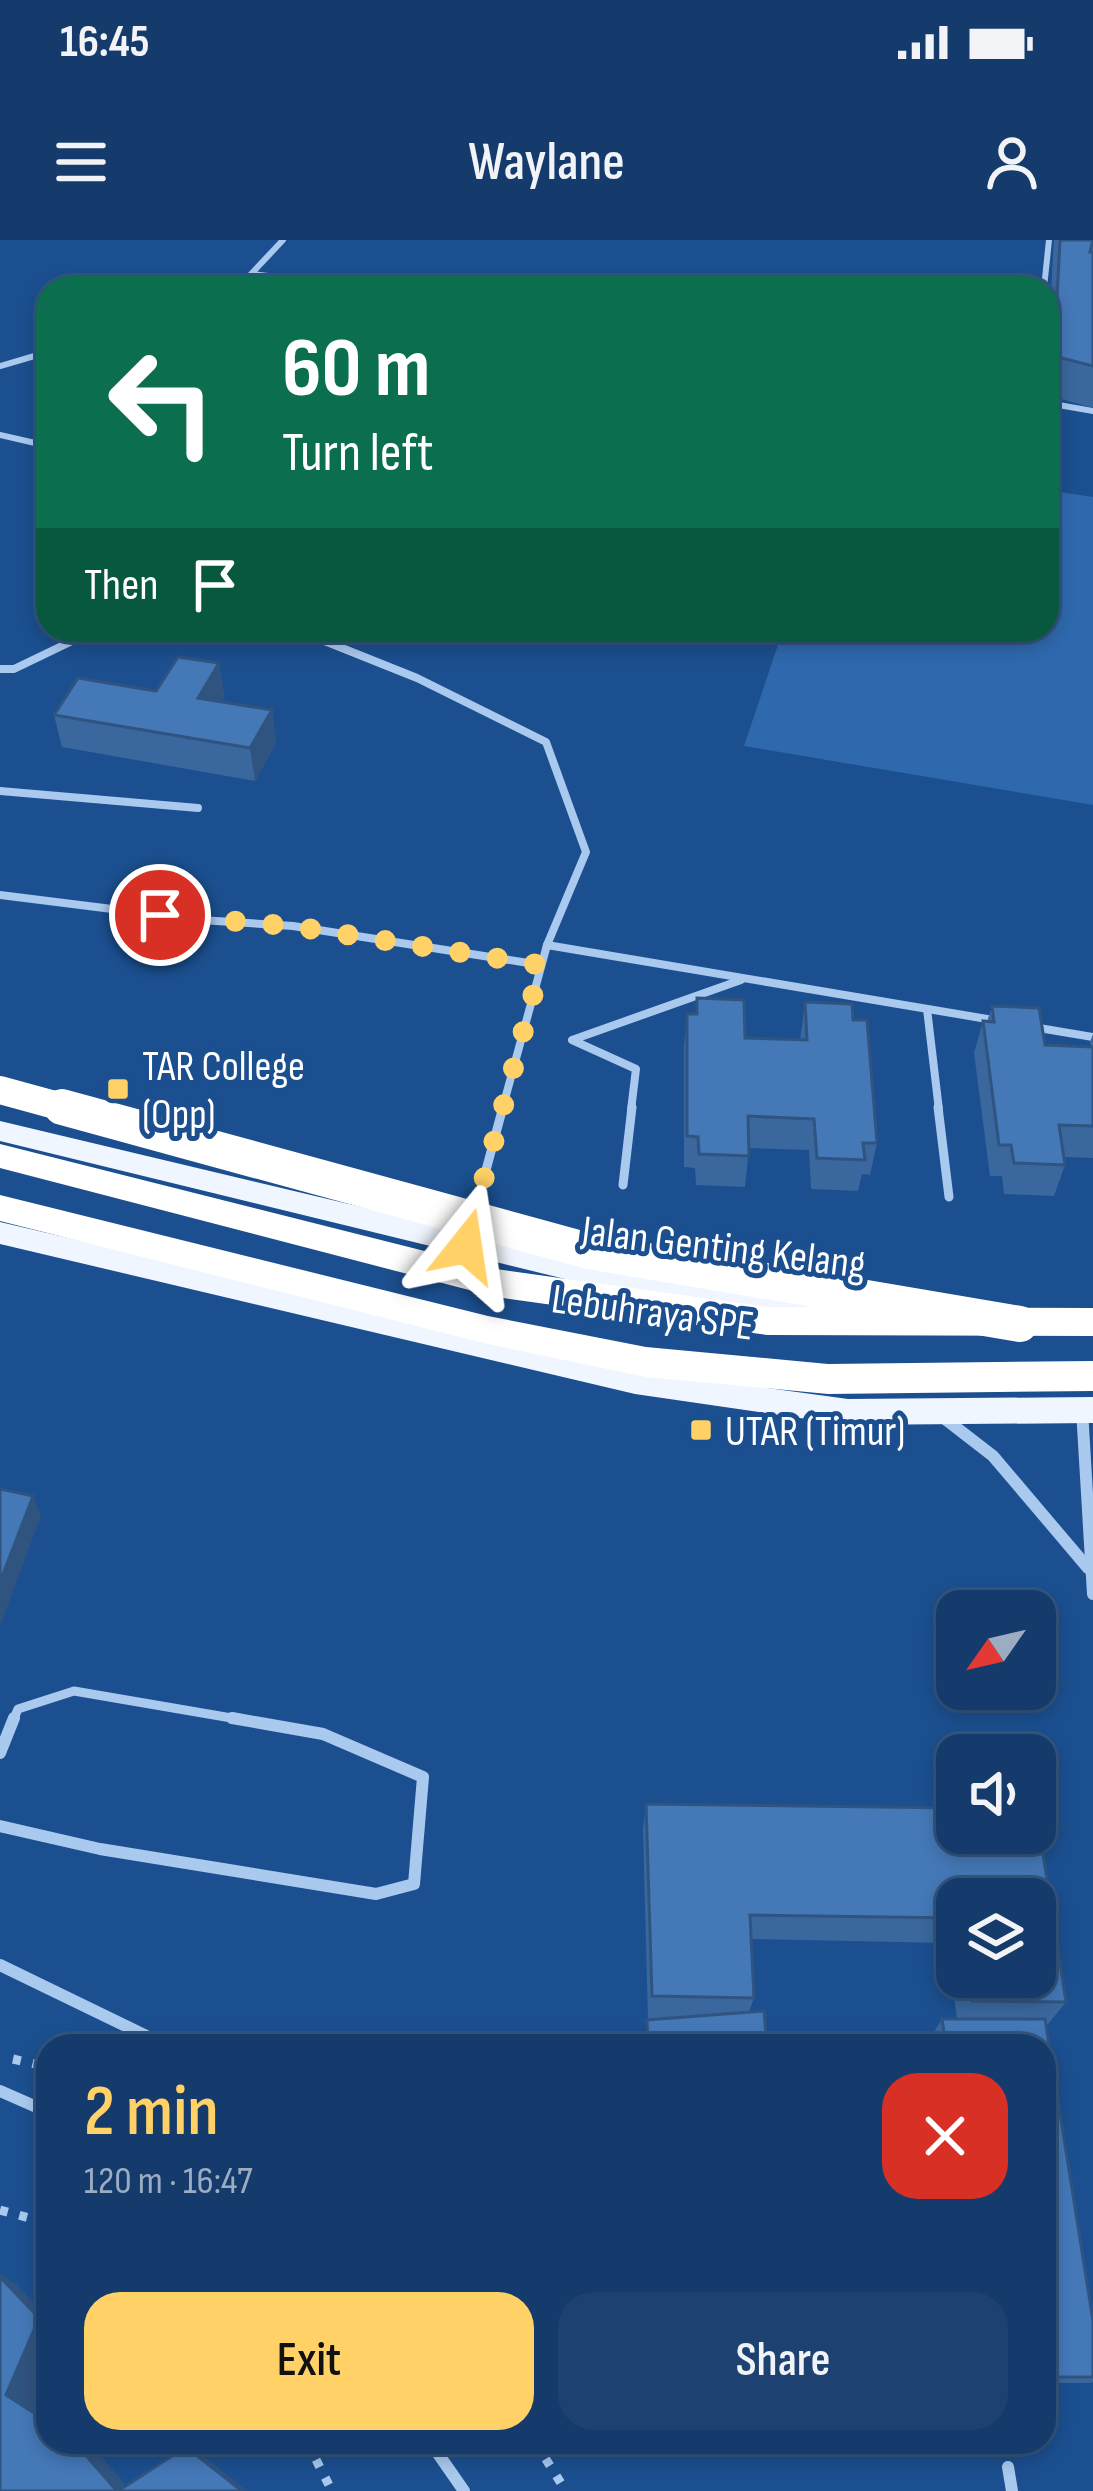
<!DOCTYPE html>
<html lang="en">
<head>
<meta charset="utf-8">
<style>
	body { margin:0; font-family:"Sofia Sans Condensed",sans-serif; background:#1d4271; color:#f1f3f6; height:100vh; display:flex; flex-direction:column; font-size:45px; white-space:nowrap }
	* { box-sizing:border-box; margin:0 }
	p { font-size:39px; color:#9dadc1 }
	.icon { flex:none; width:66px; height:66px; fill:none; stroke:currentColor; stroke-width:2; stroke-linecap:round; stroke-linejoin:round }
	.map { position:relative; flex:1; overflow:hidden }
	.side { position:absolute; left:36px; top:1794px; width:1020px; height:420px; display:flex; flex-direction:column; background:#143b6b; border-radius:36px; box-shadow:0 6px 18px #0003,0 0 0 3px #33557e }
	.side>* { flex:none }
	.guide { position:absolute; left:36px; top:36px; width:1023px; height:366px; border-radius:36px; box-shadow:0 6px 18px #0003,0 0 0 3px #33557e; background:#0b6e4f; color:#fff; overflow:hidden }
	.needle { width:78px; rotate:236deg }
	.buttons { position:absolute; left:936px; top:1350px; display:grid; gap:24px }
	.buttons a { display:grid; place-items:center; width:120px; height:120px; border-radius:24px; background:#143b6b; box-shadow:0 6px 18px #0003,0 0 0 3px #33557e; font-size:60px }
	.pin { position:absolute; display:grid; place-items:center; width:102px; height:102px; color:#fff; margin:-51px; border:6px solid #fff; border-radius:50%; box-shadow:0 3px 12px #0007 }
	.me { position:absolute; width:132px; margin:-66px; rotate:15deg; stroke-linejoin:round; filter:drop-shadow(0 0 9px #0008) }
	.turn { display:flex; align-items:center; gap:42px; height:252px; padding:0 48px; font-size:54px }
	.turn .icon { width:156px; height:156px; stroke-width:2.5 }
	.turn b { display:block; font-size:84px; line-height:102px }
	.then { display:flex; align-items:center; height:114px; padding:0 48px; background:#0003; gap:24px; font-size:45px }
	.round { display:grid; place-items:center; flex:none; width:126px; height:126px; border-radius:36px; background:#1d4271 }
	.head { display:flex; align-items:center; justify-content:space-between; height:204px; padding:0 48px }
	h1 { font-size:72px; font-weight:600; line-height:90px; color:#ffd166 }
	.action { display:flex; gap:24px; margin-top:auto; padding:24px 48px }
	.action a { flex:1; height:138px; border-radius:36px; background:#ffd166; color:#111; font-size:48px; font-weight:600; line-height:138px; text-align:center }
	.action a+a { background:#1d4271; color:#f1f3f6 }
	.status { display:flex; justify-content:space-between; align-items:center; height:84px; padding:0 60px; background:#143b6b; direction:ltr }
	.status svg { height:33px; fill:currentColor }
	header { display:flex; justify-content:space-between; align-items:center; height:156px; padding:0 48px; background:#143b6b; font-size:54px; font-weight:600 }
	.map>svg:first-child { display:block }
	.green { fill:#2e69ad }
	.lines { fill:none; stroke-linecap:round; stroke-linejoin:round }
	.path { stroke:#a9c9ee; stroke-width:9; stroke-dasharray:8 12; stroke-linecap:butt }
	.lane-far3 { stroke:#a9c9ee; stroke-width:6 }
	.lane-far2 { stroke:#a9c9ee; stroke-width:8 }
	.lane-far1 { stroke:#a9c9ee; stroke-width:9 }
	.lane { stroke:#a9c9ee; stroke-width:12 }
	.street { stroke:#a9c9ee; stroke-width:12 }
	.primary { fill:#f0f6ff; fill-rule:evenodd }
	.highway { fill:#fff; fill-rule:evenodd }
	.highway-bridge-far1 { stroke:#fff; stroke-width:28 }
	.highway-bridge { stroke:#fff; stroke-width:36 }
	.wall { fill:#3a679d; fill-rule:evenodd }
	.shaded-wall { fill:#305480 }
	.building { fill:#4478b7; stroke:#305480; stroke-width:3 }
	.route { stroke:#ffd166; stroke-width:21; stroke-dasharray:0 37.8 }
	.poi-dot { fill:#ffd166; stroke:#1b4f8f; stroke-width:4.5 }
	.labels { text-anchor:middle; stroke-width:10; stroke-linejoin:round; paint-order:stroke }
	.poi-label { font-size:42px; fill:#fff; stroke:#1b4f8f; text-anchor:start }
	.street-label { font-size:42px; fill:#fff; stroke:#1b4f8f }
</style>
</head>
<body>
<div class="status"><b>16:45</b><svg viewBox="0 0 49 12"><path d="M0 12V9h3v3zM5 12V6h3v6zM10 12V3h3v9zM15 12V0h3v12zM26 1h20v11H26zM47 4h2v5h-2z"/></svg></div>
<header><svg class="icon" aria-label="menu" viewBox="0 0 24 24"><path d="M4 6h16M4 12h16M4 18h16"/></svg>Waylane<svg class="icon" aria-label="person" viewBox="0 0 24 24"><circle cx="12" cy="8" r="4"/><path d="M4 21q1-7 8-7t8 7"/></svg></header>
<div class="map">
<svg width="1093" height="2251" viewBox="0 0 1093 2251">
	<rect width="100%" height="100%" fill="#1b4f8f"/>
	<!-- green -->
	<path class="green" d="M1047 250 1093 257V565L744 506 783 390H1047Z"/>
	<g class="lines">
		<!-- path -->
		<g class="path">
			<path d="M13 1819 48 1827"/>
			<path d="M0 1970 48 1983"/>
			<path d="M307 2202 332 2251"/>
			<path d="M535 2202 566 2251"/>
		</g>
		<!-- lane-far3 -->
		<g class="lane-far3">
			<path d="M252 34 342 45 368 40"/>
			<path d="M238 48 283 0"/>
			<path d="M1044 48 1049 0"/>
			<path d="M0 126 48 112"/>
			<path d="M1047 163 1093 171"/>
			<path d="M0 195 48 206"/>
		</g>
		<!-- lane-far2 -->
		<g class="lane-far2">
			<path d="M297 390 417 438 546 502 586 612 547 705"/>
			<path d="M0 429H14L95 390"/>
			<path d="M0 551 198 568"/>
			<path d="M0 655 200 680 293 686 541 725"/>
			<path d="M927 769 939 870"/>
			<path d="M1033 787 1093 797"/>
			<path d="M502 870 547 705 999 781"/>
			<path d="M631 870 636 829 572 800 741 740"/>
		</g>
		<!-- lane-far1 -->
		<g class="lane-far1">
			<path d="M938 867 949 957"/>
			<path d="M623 945 632 867"/>
			<path d="M475 971 503 867"/>
			<path d="M13 1481 18 1469 74 1451 249 1481"/>
		</g>
		<!-- lane -->
		<g class="lane">
			<path d="M0 1513 14 1478"/>
			<path d="M0 1586 100 1609 376 1654 414 1644 423 1537 323 1494 232 1478"/>
			<path d="M0 1725 167 1806"/>
			<path d="M0 1851 48 1872"/>
			<path d="M430 2202 464 2251"/>
			<path d="M1008 2227 1012 2251"/>
		</g>
		<!-- street -->
		<g class="street">
			<path d="M1082 1170 1093 1354"/>
			<path d="M940 1175 993 1216 1088 1328"/>
		</g>
		<!-- primary -->
		<g class="primary">
			<path d="M0 881 639 1033 844 1055 854 1059 859 1067 854 1075 844 1079 639 1057 0 901Z"/>
			<path d="M0 982 635 1130 848 1159 1093 1157V1183L848 1185 635 1154 0 1004Z"/>
		</g>
		<!-- highway -->
		<g class="highway">
			<path d="M0 904 496 1029 767 1067 1093 1068V1096L767 1095 496 1057 0 928Z"/>
			<path d="M0 955 488 1076 646 1107 828 1124 1093 1121V1151L828 1154 646 1137 488 1104 0 981Z"/>
		</g>
		<!-- highway-bridge-far1 -->
		<path class="highway-bridge-far1" d="M0 850 73 870"/>
		<!-- highway-bridge -->
		<path class="highway-bridge" d="M62 867 589 1011 1020 1084"/>
	</g>
	<!-- wall -->
	<g class="wall">
		<path d="M1054 0H1093V168L1047 155V118Z"/>
		<path d="M219 423 224 456 221 462 272 470 276 503 255 541 62 507 54 475 156 451Z"/>
		<path d="M697 758 745 798 800 800 805 762 853 780 877 903 870 935 862 934 858 951 811 949 809 910 749 908 745 947 696 945 695 928 684 927V806L687 774H696Z"/>
		<path d="M992 766 1045 805 1091 807 1090 802 1093 794V918L1063 917 1065 925 1054 956 1004 954 1002 936H990L974 813 983 781 987 782Z"/>
		<path d="M646 1564 957 1568 1066 1762 1048 1784H1045L1093 2081V2142L1090 2143H1044V1806H936L934 1792 942 1779H957L947 1703 751 1699 754 1758 749 1772 767 1806H645L647 1780 671 1778H648L643 1591ZM957 1659 1035 1737H957Z"/>
	</g>
	<!-- shaded-wall -->
	<g class="shaded-wall">
		<path d="M219 423 224 456 204 491 198 458Z"/>
		<path d="M272 470 276 503 255 541 250 508Z"/>
		<path d="M33 1256 41 1276 0 1386V1342Z"/>
		<path d="M0 2034 17 2045 48 2077V2127L32 2166 48 2177V2182L6 2155Z"/>
		<path d="M74 2202H86L93 2207 131 2251H117Z"/>
		<path d="M186 2207 203 2216 248 2251 241 2250Z"/>
	</g>
	<!-- building -->
	<g class="building">
		<path d="M1060 0H1093L1090 12H1093V126L1054 116Z"/>
		<path d="M178 417 219 423 198 458 272 470 250 508 54 475 78 438 156 451Z"/>
		<path d="M697 758 744 760 745 798 807 800 805 762 852 764 853 780H867L877 903H863L865 920 817 918 814 879 748 876 749 916 699 914 698 897 687 896V774H697Z"/>
		<path d="M992 766 1039 768 1045 805 1093 807V886L1059 885 1065 925 1014 923 1011 905H999L983 781 994 782Z"/>
		<path d="M0 1249 33 1256 0 1342Z"/>
		<path d="M646 1564 957 1568V1593H1035L1036 1569 1066 1762 972 1761 969 1737H1035V1659H957V1678L750 1675 754 1758 652 1756Z"/>
		<path d="M764 1771 767 1806H648L647 1780Z"/>
		<path d="M942 1779H1045L1093 2081V2137H1044V1806H946Z"/>
		<path d="M0 2037 39 2078 6 2155 48 2182V2202H74L117 2251H0Z"/>
		<path d="M186 2207 242 2251H118Z"/>
	</g>
	<g class="lines">
		<!-- route -->
		<path class="route" d="M160 675 292 686 541 725 466 1006"/>
	</g>
	<!-- markers -->
	<g class="poi-dot">
		<rect x="106" y="837" width="24" height="24" rx="6"/>
		<rect x="689" y="1178" width="24" height="24" rx="6"/>
	</g>
	<g class="labels">
		<!-- poi labels -->
		<g class="poi-label">
			<text x="142" y="840">TAR College<tspan x="142" dy="48">(Opp)</tspan></text>
			<text x="725" y="1205">UTAR (Timur)</text>
		</g>
		<!-- street labels -->
		<g class="street-label">
			<text transform="translate(724 1006) rotate(7)" y="15">Jalan Genting Kelang</text>
			<text transform="translate(653 1071) rotate(8)" y="15">Lebuhraya SPE</text>
		</g>
	</g>
</svg>
<div class="buttons">
<a><svg class="needle" viewBox="-14 -14 28 28"><path d="M0-13l5 13h-10z" fill="#e53935"/><path d="M0 13l5-13h-10z" fill="#9dadc1"/></svg></a>
<a><svg class="icon" aria-label="sound" viewBox="0 0 24 24"><path d="M4 9h4l5-4v14l-5-4H4zM17 9q2 3 0 6"/></svg></a>
<a><svg class="icon" aria-label="layers" viewBox="0 0 24 24"><path d="M12 4l9 5-9 5-9-5zM3 14l9 5 9-5"/></svg></a>
</div>
<div class="pin" style="left:160px;top:675px;background:#d93025"><svg class="icon" aria-label="arrive" viewBox="0 0 24 24"><path d="M6 21V4h12l-3 4 3 4H6"/></svg></div>
<svg class="me" style="left:466px;top:1006px" viewBox="-20 -20 40 40"><path d="M0-17L14 15 0 8-14 15z" fill="#ffd166" stroke="#fff" stroke-width="4"/></svg>
<div class="guide">
<div class="turn"><svg class="icon" aria-label="left" viewBox="0 0 24 24"><path d="M17 20v-9H6M10 6l-5 5 5 5"/></svg><div><b>60 m</b>Turn left</div></div>
<div class="then">Then<svg class="icon" aria-label="arrive" viewBox="0 0 24 24"><path d="M6 21V4h12l-3 4 3 4H6"/></svg></div>
</div>
<section class="side">
<div class="head"><div><h1>2 min</h1><p>120 m · 16:47</p></div><a class="round" style="background:#d93025;color:#fff"><svg class="icon" aria-label="close" viewBox="0 0 24 24"><path d="M6 6l12 12M18 6L6 18"/></svg></a></div>
<div class="action"><a>Exit</a><a>Share</a></div>
</section>
</div>
</body>
</html>
